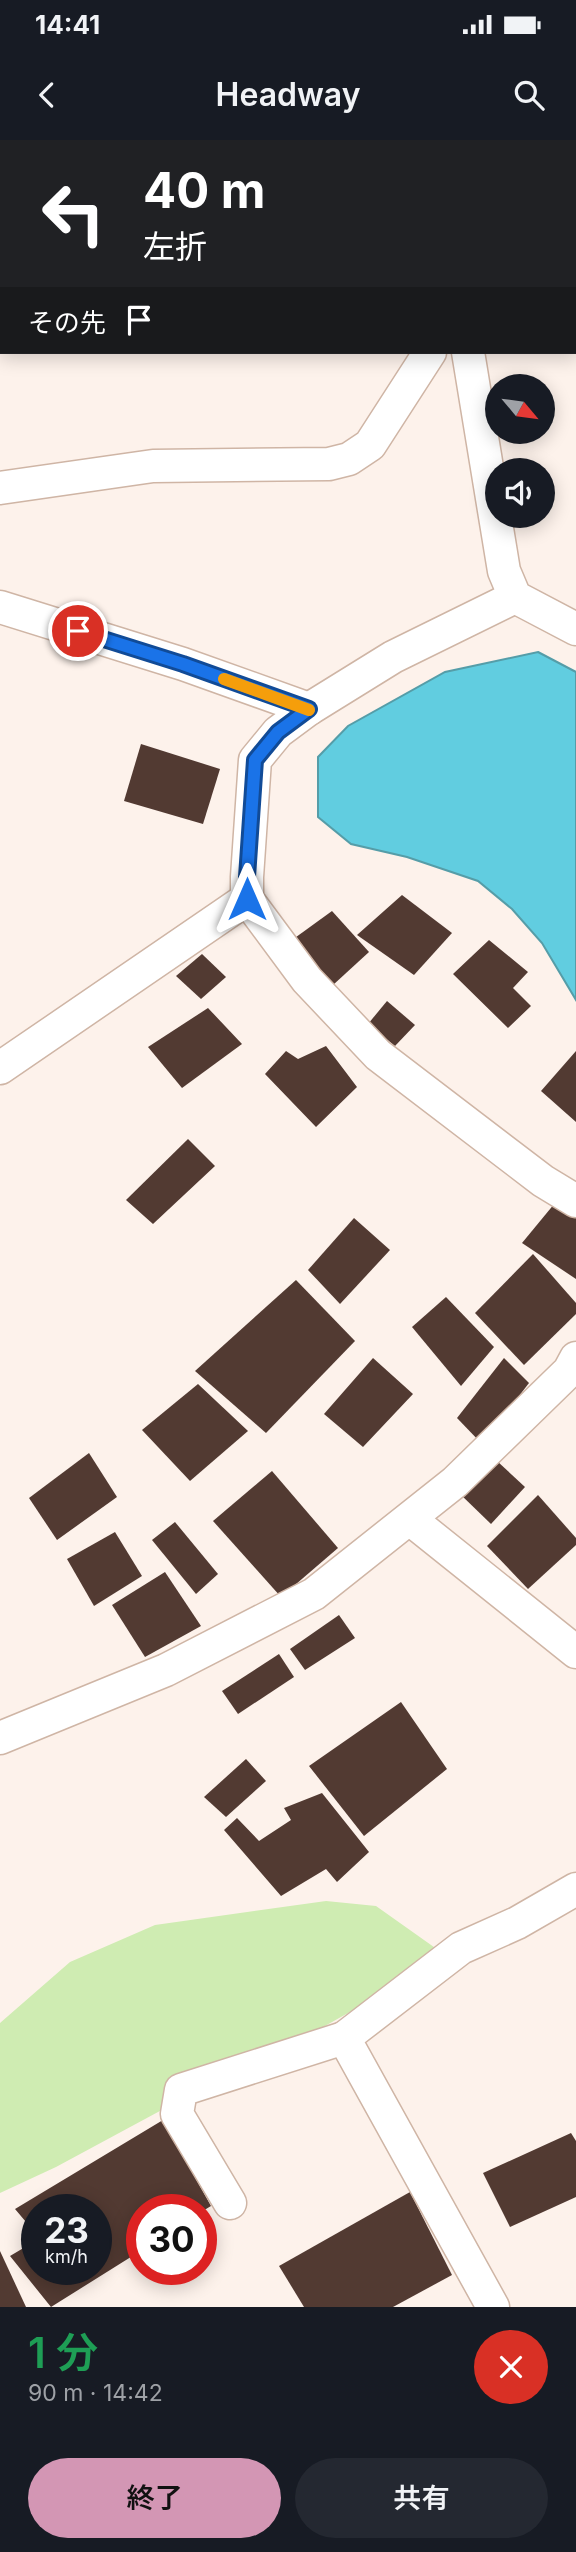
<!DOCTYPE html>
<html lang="ja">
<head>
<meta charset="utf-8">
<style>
	body { margin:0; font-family:Inter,"Noto Sans JP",sans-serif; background:#242831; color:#f1f3f6; height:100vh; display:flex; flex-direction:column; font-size:26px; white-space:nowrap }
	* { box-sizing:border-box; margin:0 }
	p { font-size:23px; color:#9ea1a6 }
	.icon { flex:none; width:38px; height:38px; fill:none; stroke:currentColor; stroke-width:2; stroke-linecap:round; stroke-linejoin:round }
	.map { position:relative; height:2167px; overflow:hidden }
	.sheet { display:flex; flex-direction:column; background:#171b24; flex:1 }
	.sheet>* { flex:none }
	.hud { position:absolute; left:0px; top:0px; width:578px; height:214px; box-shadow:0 4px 18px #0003; background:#202124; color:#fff; overflow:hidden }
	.needle { width:46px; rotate:119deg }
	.buttons { position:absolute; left:485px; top:234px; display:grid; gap:14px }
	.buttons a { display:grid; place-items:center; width:70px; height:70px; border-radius:50%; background:#171b24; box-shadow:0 4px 18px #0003; font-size:35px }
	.speed { position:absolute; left:21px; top:2054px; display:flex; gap:14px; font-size:35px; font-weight:700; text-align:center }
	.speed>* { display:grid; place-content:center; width:91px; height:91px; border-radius:50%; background:#171b24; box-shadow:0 4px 18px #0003; line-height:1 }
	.speed small { font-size:18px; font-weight:400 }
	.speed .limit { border:10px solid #d22; background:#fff; color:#111 }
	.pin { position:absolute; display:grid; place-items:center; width:60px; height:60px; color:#fff; margin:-30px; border:4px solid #fff; border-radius:50%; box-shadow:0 2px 7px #0007 }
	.me { position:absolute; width:77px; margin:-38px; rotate:0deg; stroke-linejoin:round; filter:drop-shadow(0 0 5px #0008) }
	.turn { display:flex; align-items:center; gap:24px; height:147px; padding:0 28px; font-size:32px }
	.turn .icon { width:91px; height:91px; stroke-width:2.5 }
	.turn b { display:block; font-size:49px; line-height:60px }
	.then { display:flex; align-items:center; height:66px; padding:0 28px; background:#0003; gap:14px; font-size:26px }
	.round { display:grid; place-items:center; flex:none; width:74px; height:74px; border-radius:37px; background:#242831 }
	.head { display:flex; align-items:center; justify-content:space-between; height:119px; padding:0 28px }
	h1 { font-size:42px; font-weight:600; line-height:52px; color:#1e9e55 }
	.primary-button { display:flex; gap:14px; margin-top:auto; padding:14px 28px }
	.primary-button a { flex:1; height:80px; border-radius:42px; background:#d396b4; color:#111; font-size:28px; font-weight:600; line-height:80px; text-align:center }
	.primary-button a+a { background:#242831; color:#f1f3f6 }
	.status { display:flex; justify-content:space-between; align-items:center; height:49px; padding:0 35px; background:#171b24; direction:ltr }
	.status svg { height:19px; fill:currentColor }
	header { display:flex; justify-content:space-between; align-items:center; height:91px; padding:0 28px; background:#171b24; font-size:32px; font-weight:600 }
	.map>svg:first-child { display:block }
	.green { fill:#cfecb2 }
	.water { fill:#61cde0; stroke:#559da8; stroke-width:2 }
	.building { fill:#523a32 }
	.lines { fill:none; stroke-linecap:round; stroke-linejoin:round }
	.street-casing { stroke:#cfb5a5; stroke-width:35 }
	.street { stroke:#fff; stroke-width:32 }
	.route-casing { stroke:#114b97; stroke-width:18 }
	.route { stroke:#1a73e8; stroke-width:12 }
	.slow { stroke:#f59e0b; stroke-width:12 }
</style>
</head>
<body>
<div class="status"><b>14:41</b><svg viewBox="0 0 49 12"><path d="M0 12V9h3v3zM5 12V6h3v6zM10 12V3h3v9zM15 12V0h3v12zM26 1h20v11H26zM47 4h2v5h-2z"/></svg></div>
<header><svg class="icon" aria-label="back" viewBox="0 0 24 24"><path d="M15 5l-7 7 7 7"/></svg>Headway<svg class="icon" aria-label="search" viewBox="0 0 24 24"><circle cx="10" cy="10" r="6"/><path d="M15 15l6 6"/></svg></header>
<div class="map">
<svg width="576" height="2167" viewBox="0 0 576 2167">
	<rect width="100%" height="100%" fill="#fdf2eb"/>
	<!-- green -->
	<path class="green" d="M326 1761 376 1766 448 1817 291 1905 171 1965 56 2027 0 2053V1883L70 1822 155 1785Z"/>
	<!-- water -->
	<path class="water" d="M538 512 576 532V860L542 803 512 769 478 741 407 717 351 704 318 677V617L348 586 445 532Z"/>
	<!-- building -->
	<g class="building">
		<path d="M141 604 220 629 203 684 124 661Z"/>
		<path d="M402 755 452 793 414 835 357 795Z"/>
		<path d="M332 771 369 812 333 845 292 800Z"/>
		<path d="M489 800 528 832 513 848 531 866 508 888 453 834Z"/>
		<path d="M202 814 226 837 201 859 176 836Z"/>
		<path d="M387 861 415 885 395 906 368 884Z"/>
		<path d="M208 868 242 904 182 948 148 907Z"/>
		<path d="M326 906 357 947 316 987 265 934 286 911 298 919Z"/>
		<path d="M576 911V982L541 951Z"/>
		<path d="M188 999 215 1026 153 1084 126 1060Z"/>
		<path d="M555 1063 576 1076V1139L522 1103Z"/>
		<path d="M354 1078 390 1110 340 1164 308 1130Z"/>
		<path d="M533 1114 576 1163V1174L524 1225 475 1173Z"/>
		<path d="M296 1140 355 1201 266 1293 195 1231Z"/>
		<path d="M446 1157 494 1207 461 1246 412 1187Z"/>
		<path d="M373 1218 413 1254 363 1307 324 1274Z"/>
		<path d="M504 1218 529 1243 482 1304 457 1278Z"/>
		<path d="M198 1244 248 1291 190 1341 142 1290Z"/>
		<path d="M89 1313 117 1357 57 1400 29 1358Z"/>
		<path d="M497 1321 525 1347 491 1384 459 1353Z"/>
		<path d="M272 1331 338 1408 281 1457 213 1381Z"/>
		<path d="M538 1355 576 1398V1405L528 1449 487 1406Z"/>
		<path d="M175 1382 218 1434 196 1454 152 1400Z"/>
		<path d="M115 1392 142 1436 94 1466 67 1419Z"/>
		<path d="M165 1432 201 1486 145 1517 112 1465Z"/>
		<path d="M339 1475 355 1498 305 1530 290 1509Z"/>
		<path d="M279 1514 294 1537 238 1574 222 1551Z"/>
		<path d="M401 1562 447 1629 364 1696 309 1626Z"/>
		<path d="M246 1619 266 1641 226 1677 204 1657Z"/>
		<path d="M322 1653 369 1712 337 1742 326 1729 281 1756 224 1690 237 1678 259 1701 291 1680 284 1668Z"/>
		<path d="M163 1980 211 2066 201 2072V2070H142V2110L51 2167 10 2116 37 2100V2130H96V2070H37V2095L15 2069Z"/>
		<path d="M571 1993 576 2001V2057L510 2087 483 2033Z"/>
		<path d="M410 2052 452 2135 393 2167H304L279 2126Z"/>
		<path d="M0 2111 26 2167H0Z"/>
	</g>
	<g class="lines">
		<defs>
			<g id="street">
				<path d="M419 0 420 2"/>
				<path d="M468 212 504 431 515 457 576 489"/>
				<path d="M0 348 153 326 329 324 349 319 370 305 430 212"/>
				<path d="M515 457 393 517 309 569 278 592 255 620 247 737V759L307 840 378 915 543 1041 576 1061"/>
				<path d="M0 467 183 524 309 569"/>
				<path d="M0 928 247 759"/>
				<path d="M410 1379 576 1512"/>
				<path d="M0 1598 166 1530 314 1454 455 1342 569 1231 576 1218"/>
				<path d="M230 2063 177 1974 181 1950 344 1898"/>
				<path d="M493 2167 344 1898 461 1808 517 1783 576 1749"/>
			</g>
		</defs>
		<!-- street casing -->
		<use href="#street" class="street-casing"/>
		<!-- street -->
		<use href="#street" class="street"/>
	</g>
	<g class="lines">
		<defs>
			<path id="route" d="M78 491 183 524 309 569 278 592 255 620 247 737V759"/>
		</defs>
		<!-- route casing -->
		<use href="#route" class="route-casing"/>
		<!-- route -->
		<use href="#route" class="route"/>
		<!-- slow -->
		<path class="slow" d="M224 539 309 570"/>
	</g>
</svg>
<div class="buttons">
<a><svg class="needle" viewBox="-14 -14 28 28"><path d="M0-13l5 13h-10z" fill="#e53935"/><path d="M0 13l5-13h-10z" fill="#9ea1a6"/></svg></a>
<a><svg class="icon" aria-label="sound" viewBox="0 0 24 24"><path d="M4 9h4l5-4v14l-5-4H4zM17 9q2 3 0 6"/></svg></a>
</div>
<div class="speed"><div>23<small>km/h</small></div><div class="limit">30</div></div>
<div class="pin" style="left:78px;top:491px;background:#d93025"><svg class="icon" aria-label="arrive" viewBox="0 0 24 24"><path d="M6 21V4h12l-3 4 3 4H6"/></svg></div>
<svg class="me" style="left:247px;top:759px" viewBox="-20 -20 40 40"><path d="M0-17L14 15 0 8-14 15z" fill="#1a73e8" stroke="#fff" stroke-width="4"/></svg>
<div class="hud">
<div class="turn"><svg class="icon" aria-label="left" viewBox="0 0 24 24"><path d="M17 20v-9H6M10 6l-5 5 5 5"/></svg><div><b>40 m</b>左折</div></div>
<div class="then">その先<svg class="icon" aria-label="arrive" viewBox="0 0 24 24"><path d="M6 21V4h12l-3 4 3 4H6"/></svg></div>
</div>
</div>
<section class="sheet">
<div class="head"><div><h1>1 分</h1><p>90 m · 14:42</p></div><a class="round" style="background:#d93025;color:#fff"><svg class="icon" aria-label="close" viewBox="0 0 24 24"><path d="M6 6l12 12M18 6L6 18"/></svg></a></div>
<div class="primary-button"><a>終了</a><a>共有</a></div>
</section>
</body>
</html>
